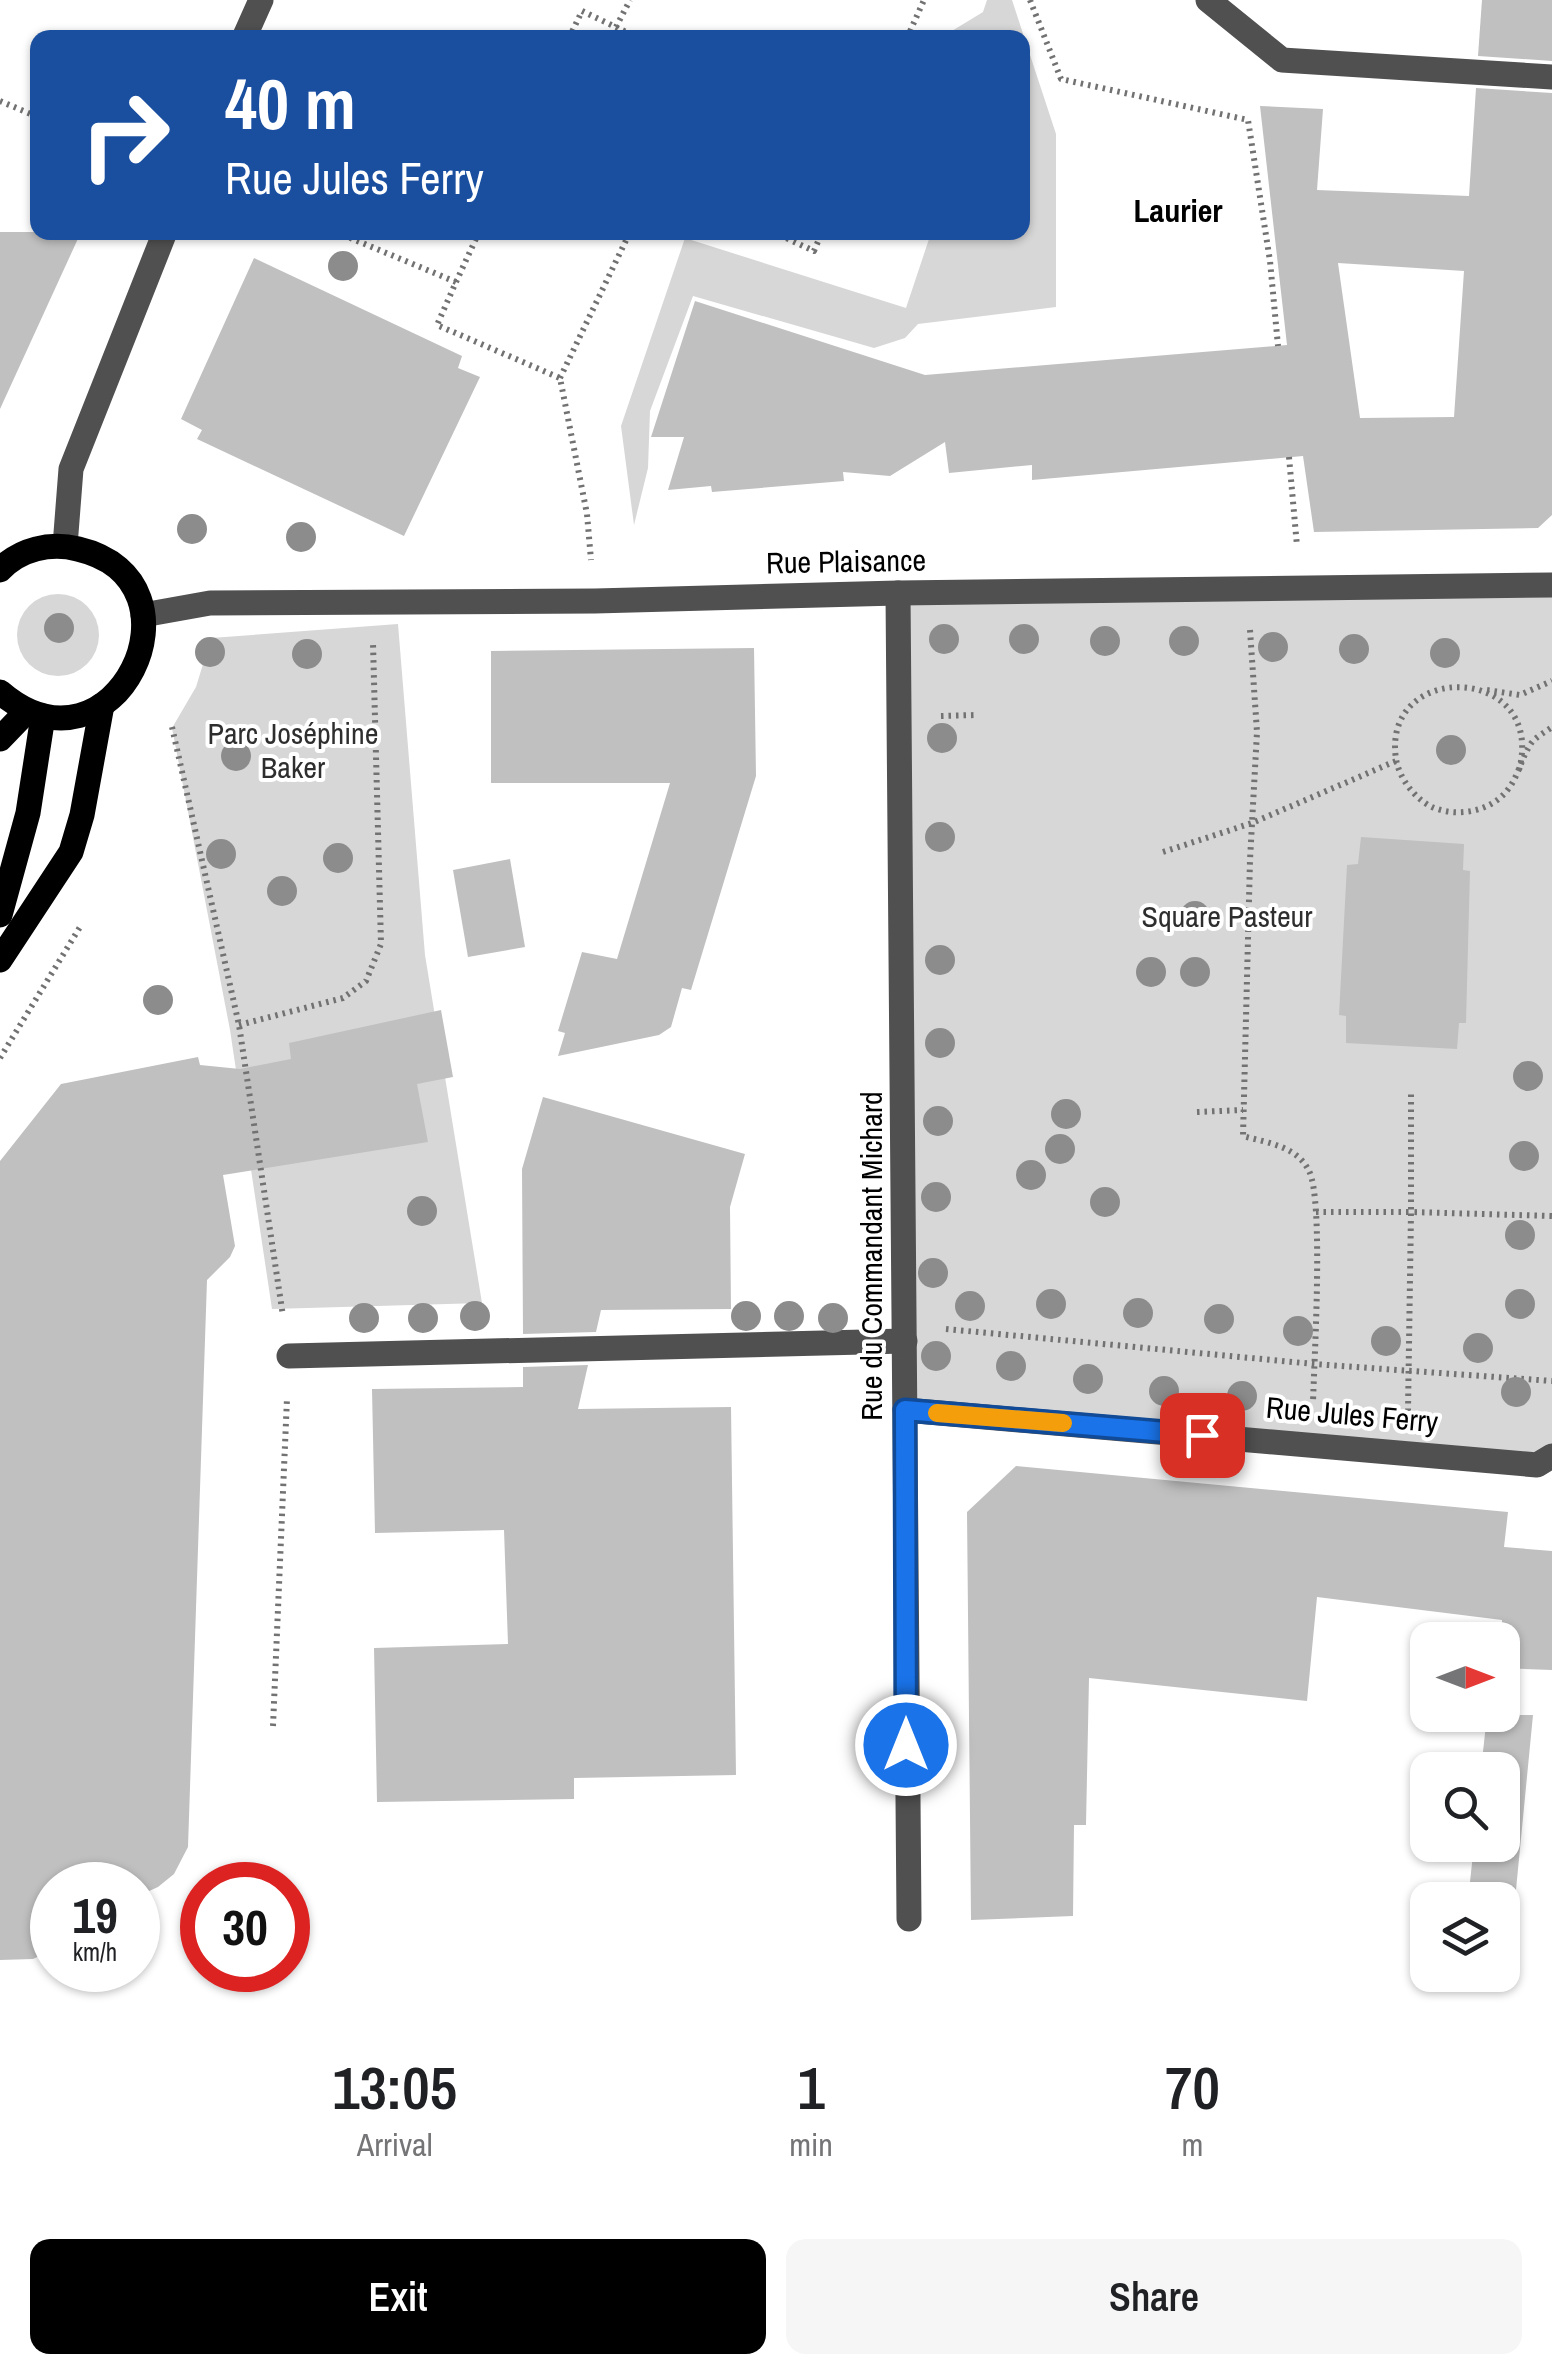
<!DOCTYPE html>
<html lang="en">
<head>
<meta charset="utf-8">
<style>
	body { margin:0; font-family:"Archivo Narrow",sans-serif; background:#f6f6f6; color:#202124; height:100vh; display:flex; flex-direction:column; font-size:38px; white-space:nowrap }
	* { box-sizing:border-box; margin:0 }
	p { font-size:32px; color:#757577 }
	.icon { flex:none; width:55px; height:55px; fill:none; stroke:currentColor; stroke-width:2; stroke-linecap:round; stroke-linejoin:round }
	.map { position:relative; height:2024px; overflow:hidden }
	.drawer { display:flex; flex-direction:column; background:#fff; flex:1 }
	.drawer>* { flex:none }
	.top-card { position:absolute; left:30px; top:30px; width:1000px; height:210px; border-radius:20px; box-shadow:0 2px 8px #0004; background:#1a4fa0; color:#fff; overflow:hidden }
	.needle { width:65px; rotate:90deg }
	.buttons { position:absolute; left:1410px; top:1622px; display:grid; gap:20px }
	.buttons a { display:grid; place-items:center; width:110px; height:110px; border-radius:20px; background:#fff; box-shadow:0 2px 8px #0004; font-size:50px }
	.speed { position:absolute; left:30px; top:1862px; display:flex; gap:20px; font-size:50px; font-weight:700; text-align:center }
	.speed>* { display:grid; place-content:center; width:130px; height:130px; border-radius:50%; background:#fff; box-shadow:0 2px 8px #0004; line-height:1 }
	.speed small { font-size:25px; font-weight:400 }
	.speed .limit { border:15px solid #d22; background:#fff; color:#111 }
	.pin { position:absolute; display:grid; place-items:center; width:85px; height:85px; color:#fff; margin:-42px; border-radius:20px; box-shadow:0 5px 15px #0006 }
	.me { position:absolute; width:110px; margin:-55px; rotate:0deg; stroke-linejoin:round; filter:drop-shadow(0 0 8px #0008) }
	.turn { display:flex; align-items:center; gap:35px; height:210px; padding:0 30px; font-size:45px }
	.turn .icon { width:130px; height:130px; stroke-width:2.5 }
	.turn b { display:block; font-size:70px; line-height:85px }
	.eta { display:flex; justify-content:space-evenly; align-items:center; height:170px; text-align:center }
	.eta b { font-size:60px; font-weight:600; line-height:70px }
	.action { display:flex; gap:20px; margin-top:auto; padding:20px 30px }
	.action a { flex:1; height:115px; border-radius:20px; background:#000; color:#fff; font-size:40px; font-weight:600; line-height:115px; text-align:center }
	.action a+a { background:#f6f6f6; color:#202124 }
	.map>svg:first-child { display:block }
	.green { fill:#d7d7d7 }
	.building { fill:#c0c0c0; fill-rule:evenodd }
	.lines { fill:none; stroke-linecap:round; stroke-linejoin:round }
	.path { stroke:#727272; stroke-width:6; stroke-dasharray:2.5 5; stroke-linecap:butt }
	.minor { stroke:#505050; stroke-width:25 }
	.major { stroke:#000; stroke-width:25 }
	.tree { fill:#8c8c8c }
	.route-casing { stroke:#114b97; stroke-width:25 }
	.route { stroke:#1a73e8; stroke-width:18 }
	.slow { stroke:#f59e0b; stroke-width:18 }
	.labels { text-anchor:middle; stroke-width:8; stroke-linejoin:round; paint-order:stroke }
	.street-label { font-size:30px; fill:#000; stroke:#fff }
	.park-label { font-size:30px; fill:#2e2e2e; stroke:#fff }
	.neighbourhood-label { font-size:32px; font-weight:bold; fill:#000; stroke:#fff }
</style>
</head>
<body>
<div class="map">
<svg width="1552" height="2024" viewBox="0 0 1552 2024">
	<rect width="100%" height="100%" fill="#fff"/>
	<!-- green -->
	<g class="green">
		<path d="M987 0H1012L1056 134V307L918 324 905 338 874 348 693 296 650 411 648 468 634 525 621 426 685 238 906 308 931 233 1022 232V38L942 37 983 12Z"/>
		<path d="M1552 585V1456L905 1410 898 593Z"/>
		<circle cx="58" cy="635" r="41"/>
		<path d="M398 624 425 955 482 1303 272 1309 230 1030 172 728 196 687 211 638Z"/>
	</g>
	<!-- building -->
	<g class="building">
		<path d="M1482 0H1552V61L1478 56Z"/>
		<path d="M1476 88 1552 93V515L1538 528 1314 532 1303 456 1032 480V465L949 473 945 442 890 476 843 472 844 481 712 492 711 486 668 490 684 437H651L695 301 925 375 1287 345 1260 106 1323 109 1317 190 1469 196ZM1338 263 1464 271 1454 417 1360 418Z"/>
		<path d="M0 232H81L0 409Z"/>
		<path d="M254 258 462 356 458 368 480 377 404 536 197 439 202 430 181 419Z"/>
		<path d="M754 648 756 776 691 990 682 988 671 1027 659 1035 558 1056 565 1033 558 1031 582 952 617 959 670 783H491V651Z"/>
		<path d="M1361 837 1464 844 1463 870 1470 871 1466 1023H1459L1457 1049 1346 1043V1016L1339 1015 1347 865 1358 864Z"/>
		<path d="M510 859 525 947 468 957 453 870Z"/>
		<path d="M441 1010 453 1077 417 1084 428 1142 223 1175 235 1246 230 1257 207 1280 188 1847 174 1874 158 1887 138 1896V1885H52V1950L33 1959 0 1960V1161L61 1084 198 1057 200 1065 240 1069 291 1059 289 1043Z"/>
		<path d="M543 1097 745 1154 730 1207 731 1309 601 1310 596 1332 523 1334 522 1169Z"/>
		<path d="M588 1365 578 1409 731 1407 736 1775 574 1778V1799L377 1802 374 1648 508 1644 504 1530 375 1533 372 1389 523 1387V1367Z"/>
		<path d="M1016 1466 1508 1512 1504 1547 1552 1551V1670L1502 1668V1620L1317 1597 1307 1701 1089 1678 1086 1825H1074L1073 1916 971 1920 967 1512Z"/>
		<path d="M1487 1715H1533L1515 1900H1468L1474 1845H1502V1770H1481Z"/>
	</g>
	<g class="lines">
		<!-- path -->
		<g class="path">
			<path d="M1030 0 1061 79 1248 120 1270 261 1278 346"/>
			<path d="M616 27 630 0"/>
			<path d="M569 38 582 11 639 38"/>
			<path d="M907 38 924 0"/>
			<path d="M0 101 38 117"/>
			<path d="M336 232 456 282 437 325 560 378 587 514 591 560"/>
			<path d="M773 232 814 251 822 232"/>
			<path d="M456 282 479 232"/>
			<path d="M560 378 630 232"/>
			<path d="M1289 457 1297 546"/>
			<path d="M1250 630 1257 732 1250 860 1243 1136C1268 1143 1297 1146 1309 1171 1324 1200 1314 1362 1313 1403"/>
			<path d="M1487 690 1520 695 1552 681"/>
			<path d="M941 716 976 715"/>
			<path d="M172 727 239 1025 283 1316"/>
			<path d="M1519 770C1547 664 1381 659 1396 759 1399 778 1415 799 1432 807 1457 818 1492 812 1509 788 1518 776 1521 760 1529 747 1533 738 1544 733 1552 727"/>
			<path d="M1163 852 1252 823 1396 761"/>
			<path d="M239 1025 343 998 366 981 381 944 373 643"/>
			<path d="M0 1058 80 927"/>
			<path d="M1197 1112 1243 1110"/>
			<path d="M1316 1212H1411V1094"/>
			<path d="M946 1329 1314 1364 1552 1381"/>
			<path d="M1408 1411 1411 1212 1552 1216"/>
			<path d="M273 1726 287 1398"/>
		</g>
		<!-- minor -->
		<g class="minor">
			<path d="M1208 0 1282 60 1552 77"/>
			<path d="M244 38 261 0"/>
			<path d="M65 546 71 469 165 232"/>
			<path d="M898 593 909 1919"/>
			<path d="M143 615 210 603 595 601 898 593 1552 585"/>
			<path d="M289 1356 905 1341"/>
			<path d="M905 1410 1537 1465 1552 1456"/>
		</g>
		<!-- major -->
		<g class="major">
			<path d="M0 570C20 549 50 542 78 549 214 581 114 790 0 692"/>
			<path d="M0 739 27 711"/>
			<path d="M0 915 28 813 43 716"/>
			<path d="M0 960 71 852 82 815 102 705"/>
		</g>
	</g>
	<!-- trees -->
	<g class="tree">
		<circle cx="343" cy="266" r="15"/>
		<circle cx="192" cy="529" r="15"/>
		<circle cx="301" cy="537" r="15"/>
		<circle cx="59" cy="628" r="15"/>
		<circle cx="944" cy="639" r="15"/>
		<circle cx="1024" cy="639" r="15"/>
		<circle cx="1105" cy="641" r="15"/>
		<circle cx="1184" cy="641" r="15"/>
		<circle cx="1273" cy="647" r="15"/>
		<circle cx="1354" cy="649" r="15"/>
		<circle cx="210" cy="652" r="15"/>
		<circle cx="1445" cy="653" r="15"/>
		<circle cx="307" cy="654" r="15"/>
		<circle cx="942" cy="738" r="15"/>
		<circle cx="1451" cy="750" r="15"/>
		<circle cx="236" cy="756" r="15"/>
		<circle cx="940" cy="837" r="15"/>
		<circle cx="221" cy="854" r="15"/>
		<circle cx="338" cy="858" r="15"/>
		<circle cx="282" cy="891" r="15"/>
		<circle cx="1195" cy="916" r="15"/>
		<circle cx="940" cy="960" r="15"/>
		<circle cx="1151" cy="972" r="15"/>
		<circle cx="1195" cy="972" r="15"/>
		<circle cx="158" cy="1000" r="15"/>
		<circle cx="940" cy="1043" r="15"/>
		<circle cx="1528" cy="1076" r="15"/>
		<circle cx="1066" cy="1114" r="15"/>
		<circle cx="938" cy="1121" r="15"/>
		<circle cx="1060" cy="1149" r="15"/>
		<circle cx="1524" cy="1156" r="15"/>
		<circle cx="1031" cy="1175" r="15"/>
		<circle cx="936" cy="1197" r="15"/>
		<circle cx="1105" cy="1202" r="15"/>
		<circle cx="422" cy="1211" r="15"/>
		<circle cx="1520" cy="1235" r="15"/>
		<circle cx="933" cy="1273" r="15"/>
		<circle cx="1051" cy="1304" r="15"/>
		<circle cx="1520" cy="1304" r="15"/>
		<circle cx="970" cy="1306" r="15"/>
		<circle cx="1138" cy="1313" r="15"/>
		<circle cx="475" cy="1316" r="15"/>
		<circle cx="746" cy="1316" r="15"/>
		<circle cx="789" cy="1316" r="15"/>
		<circle cx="364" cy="1318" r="15"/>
		<circle cx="423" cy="1318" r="15"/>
		<circle cx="833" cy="1318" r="15"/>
		<circle cx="1219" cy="1319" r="15"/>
		<circle cx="1298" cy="1331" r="15"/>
		<circle cx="1386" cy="1341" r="15"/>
		<circle cx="1478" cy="1348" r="15"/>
		<circle cx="936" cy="1356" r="15"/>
		<circle cx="1011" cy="1366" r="15"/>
		<circle cx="1088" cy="1379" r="15"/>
		<circle cx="1164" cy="1391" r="15"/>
		<circle cx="1516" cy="1392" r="15"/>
		<circle cx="1242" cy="1396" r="15"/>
	</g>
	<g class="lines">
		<defs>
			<path id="route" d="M906 1745 905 1410 1202 1435"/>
		</defs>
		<!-- route casing -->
		<use href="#route" class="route-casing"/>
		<!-- route -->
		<use href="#route" class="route"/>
		<!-- slow -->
		<path class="slow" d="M937 1413 1063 1423"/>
	</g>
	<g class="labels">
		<!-- street labels -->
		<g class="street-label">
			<text transform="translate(846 562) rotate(-1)" y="10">Rue Plaisance</text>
			<text transform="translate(872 1256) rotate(-90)" y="10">Rue du Commandant Michard</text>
			<text transform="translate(1352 1415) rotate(5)" y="10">Rue Jules Ferry</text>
		</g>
		<!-- park labels -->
		<g class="park-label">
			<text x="293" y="744">Parc Joséphine<tspan x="293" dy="34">Baker</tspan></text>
			<text x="1227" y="927">Square Pasteur</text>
		</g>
		<!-- neighbourhood labels -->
		<g class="neighbourhood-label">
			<text x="1178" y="222">Laurier</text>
		</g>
	</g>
</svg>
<div class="buttons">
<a><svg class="needle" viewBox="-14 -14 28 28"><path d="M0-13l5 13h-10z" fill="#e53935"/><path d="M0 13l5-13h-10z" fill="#757577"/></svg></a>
<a><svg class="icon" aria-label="search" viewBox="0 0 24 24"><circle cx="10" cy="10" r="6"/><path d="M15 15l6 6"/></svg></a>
<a><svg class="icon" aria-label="layers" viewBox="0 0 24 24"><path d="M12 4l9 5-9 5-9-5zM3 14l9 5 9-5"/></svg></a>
</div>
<div class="speed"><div>19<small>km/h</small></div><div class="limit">30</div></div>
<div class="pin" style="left:1202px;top:1435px;background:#d93025"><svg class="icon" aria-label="arrive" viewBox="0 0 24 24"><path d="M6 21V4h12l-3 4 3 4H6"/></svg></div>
<svg class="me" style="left:906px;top:1745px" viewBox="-20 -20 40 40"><circle r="17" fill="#1a73e8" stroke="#fff" stroke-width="3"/><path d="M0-11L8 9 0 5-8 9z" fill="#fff"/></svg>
<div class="top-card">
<div class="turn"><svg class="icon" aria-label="right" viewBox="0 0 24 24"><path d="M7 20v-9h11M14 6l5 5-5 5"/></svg><div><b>40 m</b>Rue Jules Ferry</div></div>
</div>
</div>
<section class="drawer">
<div class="eta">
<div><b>13:05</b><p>Arrival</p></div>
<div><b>1</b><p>min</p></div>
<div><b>70</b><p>m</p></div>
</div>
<div class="action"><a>Exit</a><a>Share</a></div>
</section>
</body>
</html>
